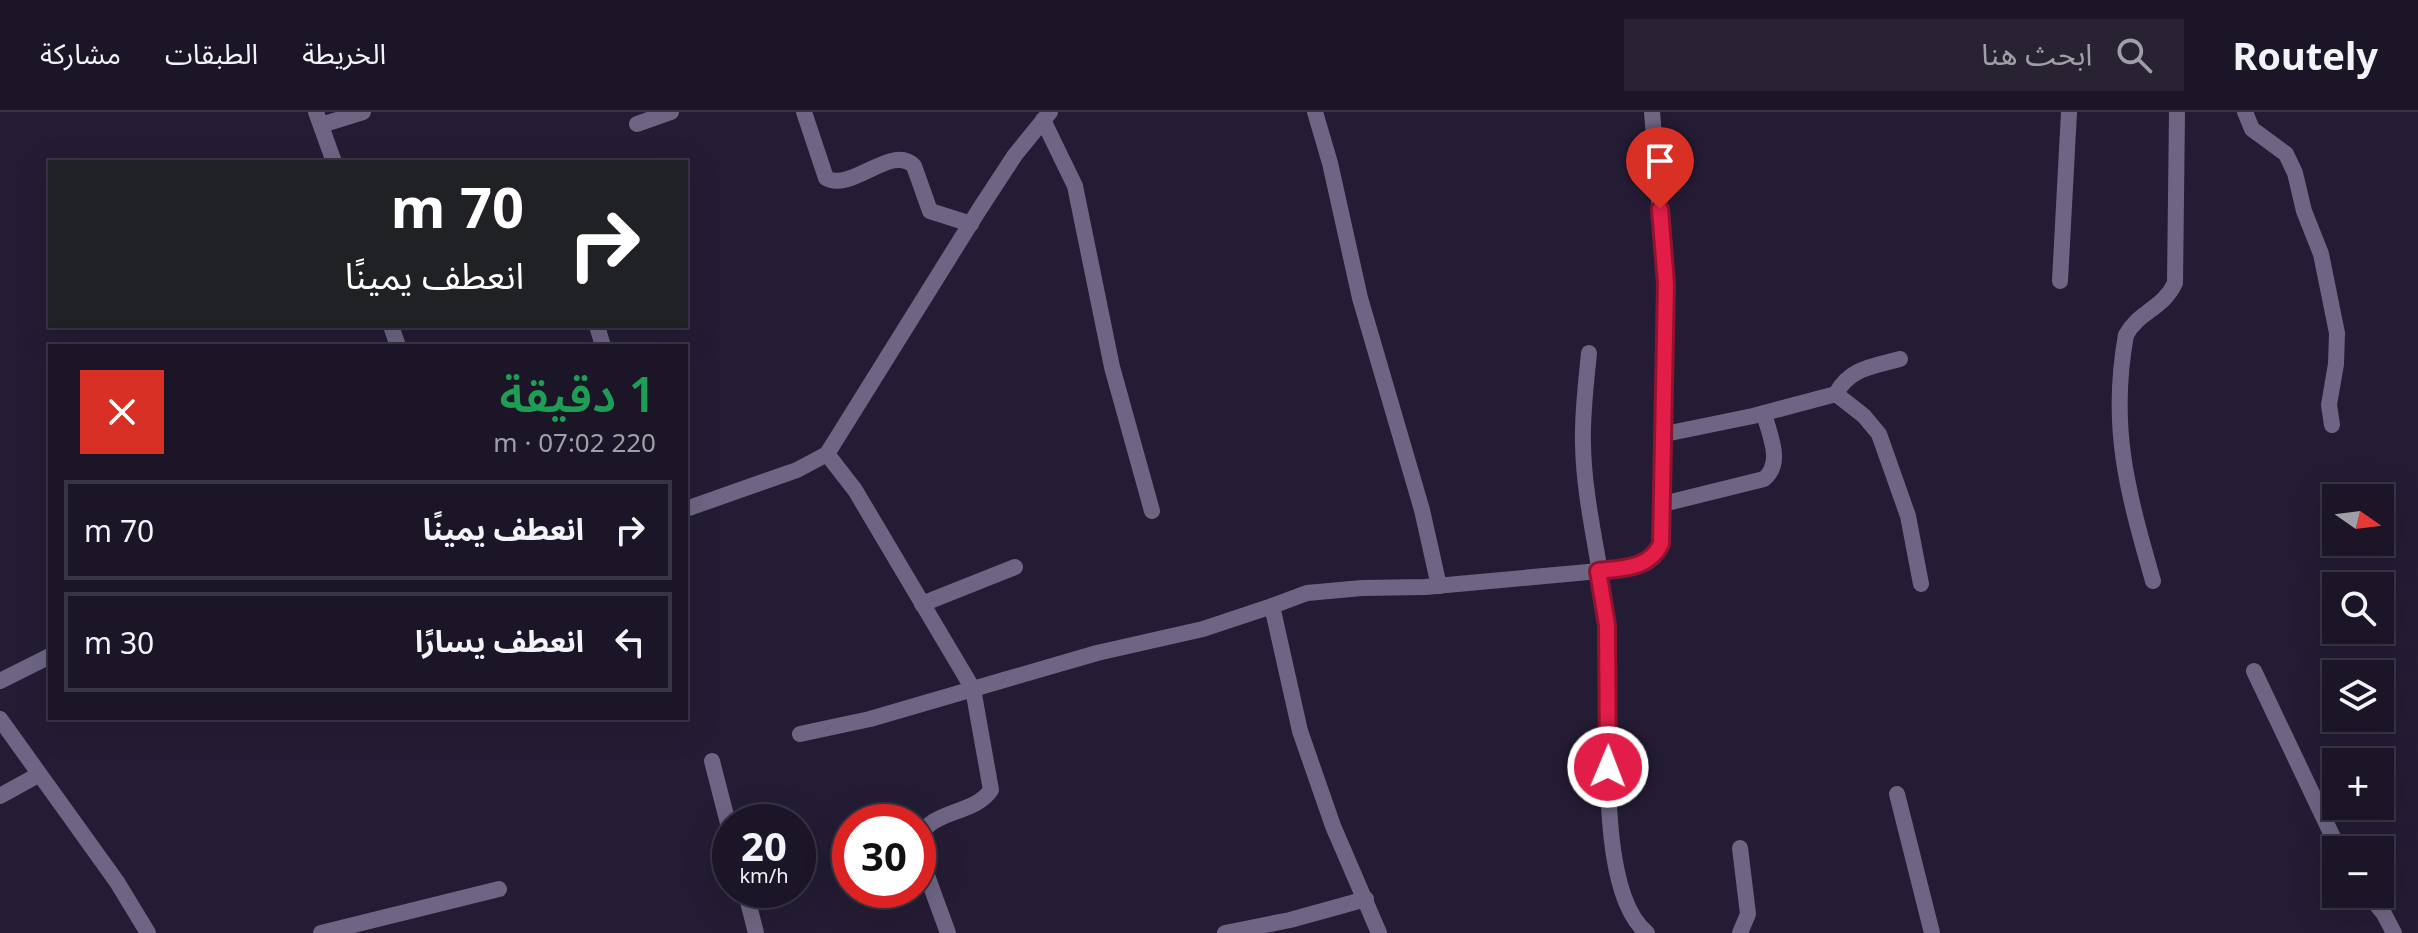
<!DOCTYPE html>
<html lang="ar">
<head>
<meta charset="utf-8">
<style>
	body { margin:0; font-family:"Noto Sans","Noto Sans Arabic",sans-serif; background:#282233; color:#f1f3f6; direction:rtl; height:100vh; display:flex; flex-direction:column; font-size:30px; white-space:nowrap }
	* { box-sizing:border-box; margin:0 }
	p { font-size:26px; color:#a09fa7 }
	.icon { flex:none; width:44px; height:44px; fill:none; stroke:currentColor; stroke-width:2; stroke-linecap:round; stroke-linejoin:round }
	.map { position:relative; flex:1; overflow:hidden; direction:ltr }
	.details { position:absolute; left:48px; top:232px; width:640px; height:376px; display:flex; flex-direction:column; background:#1b1527; border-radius:0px; box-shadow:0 8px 32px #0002,0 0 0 2px #393444; direction:rtl }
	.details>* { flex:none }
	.guide { position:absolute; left:48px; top:48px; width:640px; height:168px; border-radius:0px; box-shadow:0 8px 32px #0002,0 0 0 2px #393444; direction:rtl; background:#202124; color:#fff; overflow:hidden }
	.needle { width:52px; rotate:104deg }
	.buttons { position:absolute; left:2322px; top:372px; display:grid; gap:16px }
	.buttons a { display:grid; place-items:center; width:72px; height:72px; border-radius:0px; background:#1b1527; box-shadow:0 8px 32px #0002,0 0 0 2px #393444; font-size:40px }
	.speed { position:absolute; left:712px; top:692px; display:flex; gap:16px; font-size:40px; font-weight:700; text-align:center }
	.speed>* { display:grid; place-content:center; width:104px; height:104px; border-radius:50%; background:#1b1527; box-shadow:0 8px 32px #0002,0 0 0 2px #393444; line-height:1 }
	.speed small { font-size:20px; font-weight:400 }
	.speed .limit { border:12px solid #d22; background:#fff; color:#111 }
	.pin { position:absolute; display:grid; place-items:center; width:68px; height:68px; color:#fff; margin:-82px -34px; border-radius:50% 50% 50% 0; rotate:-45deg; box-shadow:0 0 8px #0007 }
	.pin .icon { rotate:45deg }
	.me { position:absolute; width:88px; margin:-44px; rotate:1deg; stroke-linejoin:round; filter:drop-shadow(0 0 6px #0008) }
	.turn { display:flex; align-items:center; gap:28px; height:168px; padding:0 32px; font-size:36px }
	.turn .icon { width:104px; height:104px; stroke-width:2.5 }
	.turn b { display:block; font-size:56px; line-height:68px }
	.round { display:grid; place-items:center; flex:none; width:84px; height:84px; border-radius:0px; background:#282233 }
	.summary { display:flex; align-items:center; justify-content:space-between; height:136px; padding:0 32px }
	h1 { font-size:48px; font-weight:600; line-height:60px; color:#1e9e55 }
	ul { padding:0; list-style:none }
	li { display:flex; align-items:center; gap:24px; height:100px; margin:0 16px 12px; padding:0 16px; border:4px solid #393444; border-radius:0px }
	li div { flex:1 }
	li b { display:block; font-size:30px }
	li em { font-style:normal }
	header { display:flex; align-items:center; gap:48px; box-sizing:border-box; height:112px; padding:0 40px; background:#1b1527; border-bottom:2px solid #393444 }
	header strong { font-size:38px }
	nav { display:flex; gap:44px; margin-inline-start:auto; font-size:28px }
	.search { width:560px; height:72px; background:#282233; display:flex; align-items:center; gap:20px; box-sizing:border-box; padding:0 28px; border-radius:0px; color:#a09fa7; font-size:30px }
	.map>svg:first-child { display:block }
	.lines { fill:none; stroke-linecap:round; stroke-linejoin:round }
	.minor { stroke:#6e6584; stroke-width:16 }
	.route-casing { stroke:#92132f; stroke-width:20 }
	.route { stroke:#e11d48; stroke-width:14 }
</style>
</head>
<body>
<header>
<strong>Routely</strong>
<div class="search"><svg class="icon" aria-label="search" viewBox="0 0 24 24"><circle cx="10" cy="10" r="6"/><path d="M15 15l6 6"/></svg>ابحث هنا</div>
<nav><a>الخريطة</a><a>الطبقات</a><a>مشاركة</a></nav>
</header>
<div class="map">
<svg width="2418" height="821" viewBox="0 0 2418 821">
	<rect width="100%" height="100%" fill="#241c34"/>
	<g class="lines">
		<!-- minor -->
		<g class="minor">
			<path d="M316 0 334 50"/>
			<path d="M804 0 826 66C851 81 892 31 914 54L930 99 971 112"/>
			<path d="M1315 0 1330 51 1360 186 1422 398 1439 474"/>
			<path d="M2245 0 2252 17 2286 42 2295 61 2304 99 2321 142 2337 221 2336 252 2329 293 2332 313"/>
			<path d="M1043 8 1075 74 1112 255 1152 399"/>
			<path d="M637 12 671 0"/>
			<path d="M321 13 363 0"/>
			<path d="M2060 169 2069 0"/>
			<path d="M391 214 398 234"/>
			<path d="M597 214 603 234"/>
			<path d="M1589 241C1586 272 1582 302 1583 332 1584 393 1602 453 1607 513 1614 583 1590 775 1647 821"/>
			<path d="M1836 282C1849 256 1874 254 1900 247"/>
			<path d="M1665 322 1753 304 1836 282 1864 304 1879 322 1908 404 1921 472"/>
			<path d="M827 342 855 378 973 577 1097 541 1203 517 1272 494"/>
			<path d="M1663 392 1764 367C1784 350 1769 323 1764 301"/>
			<path d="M686 397 797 358 827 342 979 98 1015 43 1050 0"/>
			<path d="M2153 469C2128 381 2109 316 2126 223 2139 199 2163 197 2175 171L2177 0"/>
			<path d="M922 492 1015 455"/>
			<path d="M2254 559 2339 738"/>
			<path d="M0 569 50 544"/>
			<path d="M0 607 117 770 148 821"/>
			<path d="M800 622 870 607 973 577 991 678C973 704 931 696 918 728"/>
			<path d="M712 649 730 719"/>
			<path d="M1897 682 1932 821"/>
			<path d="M0 684 38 663"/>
			<path d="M918 739 948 821"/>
			<path d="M745 778 756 821"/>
			<path d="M2368 782 2384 802 2394 821"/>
			<path d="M321 821 499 777"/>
			<path d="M1225 821 1290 808 1366 787"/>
			<path d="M1379 821 1333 714 1300 619 1272 494 1307 481 1362 476 1425 475 1610 458 1646 451 1654 445 1661 432 1663 392 1666 172 1652 0"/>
			<path d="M1740 821 1748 802 1740 736"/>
		</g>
	</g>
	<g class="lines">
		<defs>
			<path id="route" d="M1608 655 1607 513 1598 459C1623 456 1649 457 1661 432L1666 172 1660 97"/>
		</defs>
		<!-- route casing -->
		<use href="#route" class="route-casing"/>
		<!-- route -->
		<use href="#route" class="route"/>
	</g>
</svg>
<div class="buttons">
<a><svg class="needle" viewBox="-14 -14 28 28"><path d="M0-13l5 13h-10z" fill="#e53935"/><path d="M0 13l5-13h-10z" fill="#a09fa7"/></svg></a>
<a><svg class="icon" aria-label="search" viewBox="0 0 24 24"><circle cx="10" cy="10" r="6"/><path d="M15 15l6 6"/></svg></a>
<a><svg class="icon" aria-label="layers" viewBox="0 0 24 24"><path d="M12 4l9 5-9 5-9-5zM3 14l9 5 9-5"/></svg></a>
<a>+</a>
<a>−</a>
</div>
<div class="speed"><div>20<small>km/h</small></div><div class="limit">30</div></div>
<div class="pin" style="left:1660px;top:97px;background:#d93025"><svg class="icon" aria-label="arrive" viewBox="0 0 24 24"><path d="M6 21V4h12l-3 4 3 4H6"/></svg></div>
<svg class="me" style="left:1608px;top:655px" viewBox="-20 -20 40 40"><circle r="17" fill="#e11d48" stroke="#fff" stroke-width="3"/><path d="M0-11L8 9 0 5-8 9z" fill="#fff"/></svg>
<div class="guide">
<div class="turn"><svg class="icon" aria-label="right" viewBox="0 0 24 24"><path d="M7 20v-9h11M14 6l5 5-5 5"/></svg><div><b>70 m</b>انعطف يمينًا</div></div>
</div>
<section class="details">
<div class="summary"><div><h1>1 دقيقة</h1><p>220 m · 07:02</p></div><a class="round" style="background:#d93025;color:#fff"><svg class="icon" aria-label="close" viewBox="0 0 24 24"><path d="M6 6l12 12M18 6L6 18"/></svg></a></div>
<ul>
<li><svg class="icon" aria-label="right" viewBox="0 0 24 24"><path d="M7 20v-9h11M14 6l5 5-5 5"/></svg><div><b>انعطف يمينًا</b></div><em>70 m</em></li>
<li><svg class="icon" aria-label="left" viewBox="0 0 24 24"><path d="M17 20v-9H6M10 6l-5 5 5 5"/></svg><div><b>انعطف يسارًا</b></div><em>30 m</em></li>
</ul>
</section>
</div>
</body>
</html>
